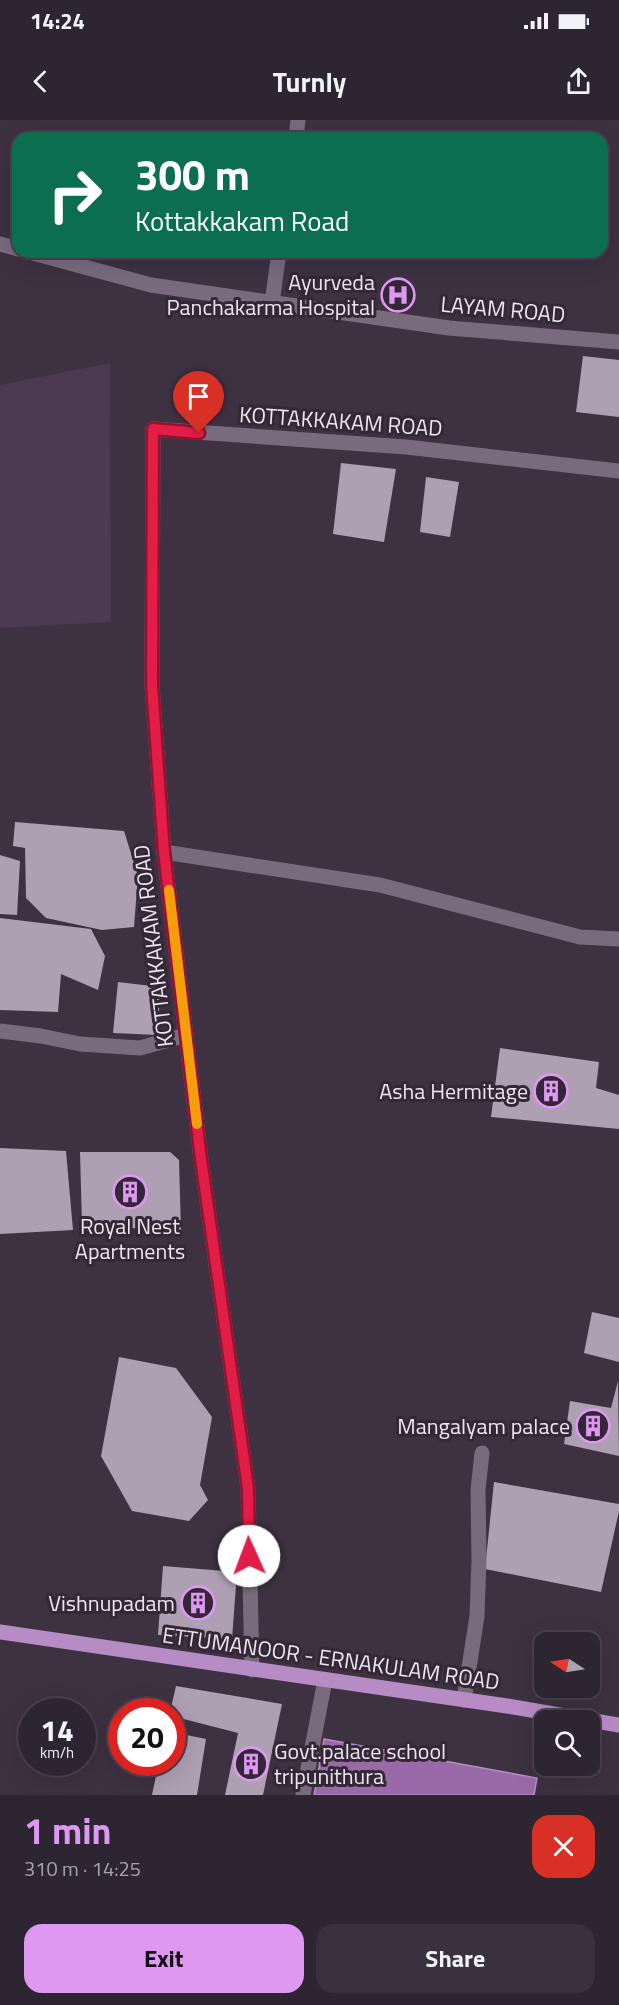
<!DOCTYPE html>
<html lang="en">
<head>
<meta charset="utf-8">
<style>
	body { margin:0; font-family:"Titillium Web",sans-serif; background:#3a313e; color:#f1f3f6; height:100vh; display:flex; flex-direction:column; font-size:22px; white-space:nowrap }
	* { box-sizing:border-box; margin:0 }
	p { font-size:20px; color:#a7a5ac }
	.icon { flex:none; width:33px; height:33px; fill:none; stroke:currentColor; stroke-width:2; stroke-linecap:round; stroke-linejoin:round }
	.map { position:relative; height:1675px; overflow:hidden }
	.side { display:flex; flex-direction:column; background:#2e2532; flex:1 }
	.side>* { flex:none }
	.guide { position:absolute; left:12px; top:12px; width:596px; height:126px; border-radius:18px; box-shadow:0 6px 24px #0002,0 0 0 2px #49424d; background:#0b6e4f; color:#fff; overflow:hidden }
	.needle { width:39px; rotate:282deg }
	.fabs { position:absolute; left:534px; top:1512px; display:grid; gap:12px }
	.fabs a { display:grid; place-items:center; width:66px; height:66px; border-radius:12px; background:#2e2532; box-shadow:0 6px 24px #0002,0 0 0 2px #49424d; font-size:30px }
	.speed { position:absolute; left:18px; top:1578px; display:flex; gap:12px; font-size:30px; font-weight:700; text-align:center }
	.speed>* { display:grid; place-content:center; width:78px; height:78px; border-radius:50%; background:#2e2532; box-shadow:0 6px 24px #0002,0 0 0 2px #49424d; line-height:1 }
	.speed small { font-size:15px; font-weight:400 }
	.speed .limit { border:9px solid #d22; background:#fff; color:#111 }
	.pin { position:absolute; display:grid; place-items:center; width:51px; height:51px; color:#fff; margin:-62px -26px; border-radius:50% 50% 50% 0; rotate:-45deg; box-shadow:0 0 6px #0007 }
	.pin .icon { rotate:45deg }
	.me { position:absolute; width:66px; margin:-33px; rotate:358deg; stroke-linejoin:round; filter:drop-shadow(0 0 4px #0008) }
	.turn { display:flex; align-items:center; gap:21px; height:126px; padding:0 24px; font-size:27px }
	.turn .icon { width:78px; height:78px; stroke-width:2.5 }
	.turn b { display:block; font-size:42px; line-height:51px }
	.round { display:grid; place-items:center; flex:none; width:63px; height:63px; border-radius:18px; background:#3a313e }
	.overview { display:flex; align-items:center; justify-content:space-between; height:102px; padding:0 24px }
	h1 { font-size:36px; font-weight:700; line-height:45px; color:#de98f2 }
	.button { display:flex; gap:12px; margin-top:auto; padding:12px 24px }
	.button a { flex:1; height:69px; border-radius:18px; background:#de98f2; color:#111; font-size:24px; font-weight:700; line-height:69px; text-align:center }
	.button a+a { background:#3a313e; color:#f1f3f6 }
	.status { display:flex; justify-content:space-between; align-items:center; height:42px; padding:0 30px; background:#2e2532; direction:ltr }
	.status svg { height:16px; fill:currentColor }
	header { display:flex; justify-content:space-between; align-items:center; height:78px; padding:0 24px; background:#2e2532; font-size:27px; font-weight:700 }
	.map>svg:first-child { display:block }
	.built { fill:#4b3a50 }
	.water { fill:#9a6aa8; stroke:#b38fbd; stroke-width:1.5 }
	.building { fill:#ae9fb3 }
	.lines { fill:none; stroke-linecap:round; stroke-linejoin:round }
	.lane { stroke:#796a7d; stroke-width:15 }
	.street { stroke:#796a7d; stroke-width:15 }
	.secondary { stroke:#796a7d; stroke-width:15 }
	.primary { stroke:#b78bc4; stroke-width:15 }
	.route-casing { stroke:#92132f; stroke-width:15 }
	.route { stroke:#e11d48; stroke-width:10 }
	.slow { stroke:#f59e0b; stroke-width:10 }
	.labels { text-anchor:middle; stroke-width:6; stroke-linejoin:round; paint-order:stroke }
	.poi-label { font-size:22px; fill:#ece4ef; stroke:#342737; text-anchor:end }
	.street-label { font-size:22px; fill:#ece4ef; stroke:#342737 }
</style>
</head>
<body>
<div class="status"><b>14:24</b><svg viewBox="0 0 49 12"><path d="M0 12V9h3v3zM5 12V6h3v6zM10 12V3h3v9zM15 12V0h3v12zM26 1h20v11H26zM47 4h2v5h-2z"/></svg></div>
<header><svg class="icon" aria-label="back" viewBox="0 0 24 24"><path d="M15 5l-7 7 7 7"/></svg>Turnly<svg class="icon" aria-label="share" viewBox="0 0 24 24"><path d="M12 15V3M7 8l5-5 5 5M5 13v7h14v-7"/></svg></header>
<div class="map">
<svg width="619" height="1675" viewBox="0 0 619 1675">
	<rect width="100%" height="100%" fill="#3e3142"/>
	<!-- built -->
	<path class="built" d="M110 243 111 502 0 508V265Z"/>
	<!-- water -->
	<path class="water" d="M324 1619 537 1658 534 1675H314Z"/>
	<!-- building -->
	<g class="building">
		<path d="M583 236 619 240V297L576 292Z"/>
		<path d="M341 343 396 349 384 422 333 414Z"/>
		<path d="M426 357 459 362 450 417 420 412Z"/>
		<path d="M15 702 124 711 138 756 134 807 102 810 46 798 26 778 25 728 13 726Z"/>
		<path d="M0 735 20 741 17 795 0 794Z"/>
		<path d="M0 798 91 809 105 836 98 870 61 854 58 892 0 890Z"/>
		<path d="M118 862 160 867 158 915 113 913Z"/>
		<path d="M500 928 599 942 596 968 619 975V1009L491 997Z"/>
		<path d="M0 1028 66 1031 73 1110 0 1114Z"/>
		<path d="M80 1032H170L179 1040 181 1111 82 1105Z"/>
		<path d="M592 1192 619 1198V1242L584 1233Z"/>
		<path d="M119 1237 176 1248 212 1297 200 1365 208 1380 189 1401 132 1391 101 1336Z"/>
		<path d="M618 1261 619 1336 564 1324 570 1281 611 1288Z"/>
		<path d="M494 1362 619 1384V1391L601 1472 485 1449Z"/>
		<path d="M163 1446 237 1452 232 1519 158 1515Z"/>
		<path d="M176 1566 282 1584 263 1675H225L238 1613 172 1596V1592H170Z"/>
		<path d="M172 1612 206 1619 197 1675H152L159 1642H172Z"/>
	</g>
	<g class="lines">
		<!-- lane -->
		<path class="lane" d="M153 309 152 565 164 732 201 1039 248 1368 252 1550"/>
		<!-- street -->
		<g class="street">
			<path d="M296 18 298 0"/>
			<path d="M272 183 279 132"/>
			<path d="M153 309 406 327 619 351"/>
			<path d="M164 732 380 765 580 817 619 819"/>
			<path d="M0 911 41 916 80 924 140 928 186 915"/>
			<path d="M464 1580 477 1496 479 1440 478 1370 482 1333"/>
		</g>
		<!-- secondary -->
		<g class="secondary">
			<path d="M0 124 18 129"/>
			<path d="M29 132 151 165 449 208 619 222"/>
			<path d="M303 1675 325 1560"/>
		</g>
		<!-- primary -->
		<path class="primary" d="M0 1512 507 1586 619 1605"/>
	</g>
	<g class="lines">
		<defs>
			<path id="route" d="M199 313 153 309 152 565 164 732 201 1039 248 1368 249 1436"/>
		</defs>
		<!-- route casing -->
		<use href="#route" class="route-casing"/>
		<!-- route -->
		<use href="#route" class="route"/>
		<!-- slow -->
		<path class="slow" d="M169 770 197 1004"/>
	</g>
	<!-- icons -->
	<defs>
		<symbol id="hospital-ring" viewBox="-11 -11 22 22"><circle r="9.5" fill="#342737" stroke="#de98f2" stroke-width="1.5"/><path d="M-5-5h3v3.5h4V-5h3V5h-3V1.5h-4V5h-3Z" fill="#de98f2"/></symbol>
		<symbol id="building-ring" viewBox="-11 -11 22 22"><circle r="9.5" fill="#342737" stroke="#de98f2" stroke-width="1.5"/><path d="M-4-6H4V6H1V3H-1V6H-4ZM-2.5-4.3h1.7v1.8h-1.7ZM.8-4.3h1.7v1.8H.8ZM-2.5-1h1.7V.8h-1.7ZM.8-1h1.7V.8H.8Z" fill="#de98f2"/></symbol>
	</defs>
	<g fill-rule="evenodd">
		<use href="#hospital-ring" x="379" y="156" width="38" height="38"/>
		<use href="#building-ring" x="532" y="952" width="38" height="38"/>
		<use href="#building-ring" x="111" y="1053" width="38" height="38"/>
		<use href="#building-ring" x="574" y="1287" width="38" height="38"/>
		<use href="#building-ring" x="179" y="1464" width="38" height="38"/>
		<use href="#building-ring" x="232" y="1625" width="38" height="38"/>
	</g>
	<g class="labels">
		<!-- poi labels -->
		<g class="poi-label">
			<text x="375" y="170">Ayurveda<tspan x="375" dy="25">Panchakarma Hospital</tspan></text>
			<text x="528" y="979">Asha Hermitage</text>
			<text x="130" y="1114" text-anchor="middle">Royal Nest<tspan x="130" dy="25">Apartments</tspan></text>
			<text x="570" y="1314">Mangalyam palace</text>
			<text x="175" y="1491">Vishnupadam</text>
			<text x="274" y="1639" text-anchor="start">Govt.palace school<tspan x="274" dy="25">tripunithura</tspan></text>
		</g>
		<!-- street labels -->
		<g class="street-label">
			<text transform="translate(503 189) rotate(5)" y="8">LAYAM ROAD</text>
			<text transform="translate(341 301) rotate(4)" y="8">KOTTAKKAKAM ROAD</text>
			<text transform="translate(153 826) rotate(-97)" y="8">KOTTAKKAKAM ROAD</text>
			<text transform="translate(331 1538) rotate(8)" y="8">ETTUMANOOR - ERNAKULAM ROAD</text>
		</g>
	</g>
</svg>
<div class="fabs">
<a><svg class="needle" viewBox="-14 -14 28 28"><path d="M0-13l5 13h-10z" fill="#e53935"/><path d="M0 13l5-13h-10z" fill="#a7a5ac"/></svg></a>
<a><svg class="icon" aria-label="search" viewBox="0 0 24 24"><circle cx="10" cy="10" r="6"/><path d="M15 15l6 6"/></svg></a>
</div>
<div class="speed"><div>14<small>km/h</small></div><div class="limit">20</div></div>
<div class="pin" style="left:199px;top:313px;background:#d93025"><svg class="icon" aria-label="arrive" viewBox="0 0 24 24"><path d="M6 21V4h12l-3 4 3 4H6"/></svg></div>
<svg class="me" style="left:249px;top:1436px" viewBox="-20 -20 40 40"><circle r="19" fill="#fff"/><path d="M0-13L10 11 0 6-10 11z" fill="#e11d48"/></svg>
<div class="guide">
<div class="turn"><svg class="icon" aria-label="right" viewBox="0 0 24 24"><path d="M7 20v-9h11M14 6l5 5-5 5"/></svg><div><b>300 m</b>Kottakkakam Road</div></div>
</div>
</div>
<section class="side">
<div class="overview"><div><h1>1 min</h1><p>310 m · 14:25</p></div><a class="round" style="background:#d93025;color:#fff"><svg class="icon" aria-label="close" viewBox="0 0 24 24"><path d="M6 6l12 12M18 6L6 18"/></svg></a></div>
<div class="button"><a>Exit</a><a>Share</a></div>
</section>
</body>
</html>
